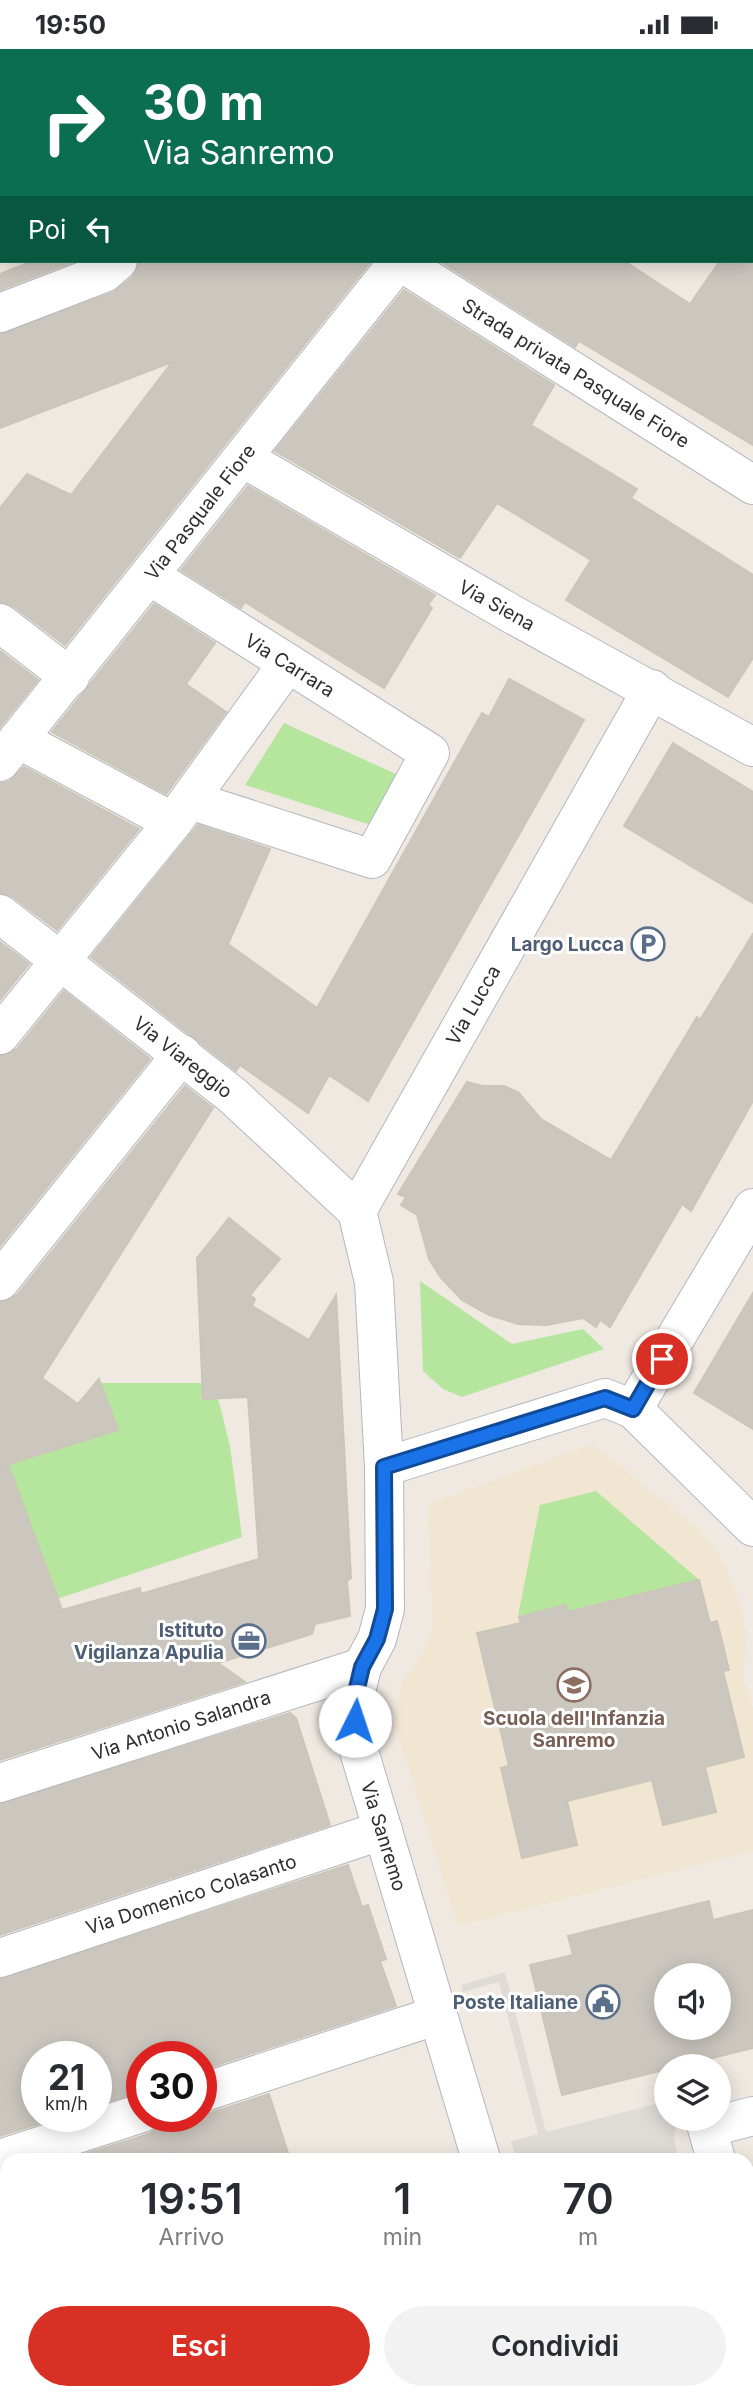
<!DOCTYPE html>
<html lang="it">
<head>
<meta charset="utf-8">
<style>
	body { margin:0; font-family:Inter,sans-serif; background:#f2f2f3; color:#2b2b33; height:100vh; display:flex; flex-direction:column; font-size:26px; white-space:nowrap }
	* { box-sizing:border-box; margin:0 }
	p { font-size:23px; color:#7c7c81 }
	.icon { flex:none; width:38px; height:38px; fill:none; stroke:currentColor; stroke-width:2; stroke-linecap:round; stroke-linejoin:round }
	.map { position:relative; flex:1; overflow:hidden }
	.panel { position:absolute; left:0px; top:2104px; width:754px; height:247px; display:flex; flex-direction:column; background:#fff; border-radius:21px 21px 0 0; box-shadow:0 4px 18px #0003 }
	.panel>* { flex:none }
	.top-card { position:absolute; left:0px; top:0px; width:754px; height:214px; box-shadow:0 4px 18px #0003; background:#0b6e4f; color:#fff; overflow:hidden }
	.fabs { position:absolute; left:654px; top:1914px; display:grid; gap:14px }
	.fabs a { display:grid; place-items:center; width:77px; height:77px; border-radius:50%; background:#fff; box-shadow:0 4px 18px #0003; font-size:35px }
	.speed { position:absolute; left:21px; top:1992px; display:flex; gap:14px; font-size:35px; font-weight:700; text-align:center }
	.speed>* { display:grid; place-content:center; width:91px; height:91px; border-radius:50%; background:#fff; box-shadow:0 4px 18px #0003; line-height:1 }
	.speed small { font-size:18px; font-weight:400 }
	.speed .limit { border:10px solid #d22; background:#fff; color:#111 }
	.pin { position:absolute; display:grid; place-items:center; width:60px; height:60px; color:#fff; margin:-30px; border:4px solid #fff; border-radius:50%; box-shadow:0 2px 7px #0007 }
	.me { position:absolute; width:77px; margin:-38px; rotate:4deg; stroke-linejoin:round; filter:drop-shadow(0 0 5px #0008) }
	.turn { display:flex; align-items:center; gap:24px; height:147px; padding:0 28px; font-size:32px }
	.turn .icon { width:91px; height:91px; stroke-width:2.5 }
	.turn b { display:block; font-size:49px; line-height:60px }
	.then { display:flex; align-items:center; height:66px; padding:0 28px; background:#0003; gap:14px; font-size:26px }
	.eta { display:flex; justify-content:space-evenly; align-items:center; height:119px; text-align:center }
	.eta b { font-size:42px; font-weight:600; line-height:49px }
	.action { display:flex; gap:14px; margin-top:auto; padding:14px 28px }
	.action a { flex:1; height:80px; border-radius:42px; background:#d93025; color:#fff; font-size:28px; font-weight:600; line-height:80px; text-align:center }
	.action a+a { background:#f2f2f3; color:#2b2b33 }
	.status { display:flex; justify-content:space-between; align-items:center; height:49px; padding:0 35px; background:#fff; direction:ltr }
	.status svg { height:19px; fill:currentColor }
	.map>svg:first-child { display:block }
	.education { fill:#f0e6d1 }
	.green { fill:#b6e59e }
	.plaza { fill:#dfdcd8 }
	.building { fill:#cbc7bf; stroke:#cbc5ba; stroke-width:2; fill-rule:evenodd }
	.lines { fill:none; stroke-linecap:round; stroke-linejoin:round }
	.minor-casing { stroke:#b4b7c1; stroke-width:40 }
	.tertiary-casing { stroke:#b4b7c1; stroke-width:40 }
	.secondary-casing { stroke:#b4b7c1; stroke-width:40 }
	.minor { stroke:#fff; stroke-width:38 }
	.tertiary { stroke:#fff; stroke-width:38 }
	.secondary { stroke:#fff; stroke-width:38 }
	.route-casing { stroke:#114b97; stroke-width:18 }
	.route { stroke:#1a73e8; stroke-width:12 }
	.labels { text-anchor:middle; stroke-width:6; stroke-linejoin:round; paint-order:stroke }
	.street-label { font-size:19px; fill:#2e2e2e; stroke:#fff }
	.service-label { font-size:19px; font-weight:bold; fill:#4e5e75; stroke:#fff; text-anchor:end }
	.education-label { font-size:19px; font-weight:bold; fill:#785e54; stroke:#fff }
</style>
</head>
<body>
<div class="status"><b>19:50</b><svg viewBox="0 0 49 12"><path d="M0 12V9h3v3zM5 12V6h3v6zM10 12V3h3v9zM15 12V0h3v12zM26 1h20v11H26zM47 4h2v5h-2z"/></svg></div>
<div class="map">
<svg width="753" height="2350" viewBox="0 0 753 2350">
	<rect width="100%" height="100%" fill="#efe9e1"/>
	<!-- education -->
	<path class="education" d="M593 1395 695 1477 717 1502 735 1540 747 1584 743 1626 753 1660V1802L458 1877 394 1673 403 1631 425 1600 433 1578 428 1455Z"/>
	<!-- green -->
	<g class="green">
		<path d="M284 674 400 727 374 777 245 736Z"/>
		<path d="M420 1232 512 1295 583 1280 604 1300 462 1348 443 1340 423 1322Z"/>
		<path d="M100 1334H202L203 1350 218 1349 230 1397 242 1488 57 1550 8 1415 117 1381Z"/>
		<path d="M596 1442 699 1531 567 1564 565 1556 548 1560 538 1570 536 1563 518 1567 540 1456Z"/>
	</g>
	<!-- plaza -->
	<path class="plaza" d="M505 1923 546 2083 667 2052V2070H677L674 2089 678 2110H516L511 2092 538 2085 499 1933 463 1943 461 1936Z"/>
	<!-- building -->
	<g class="building">
		<path d="M33 212H75L0 241V225Z"/>
		<path d="M139 212H371L65 596 13 557 0 553V459L27 425 71 446 172 313 0 379V285L112 244 133 228Z"/>
		<path d="M440 212H624L690 255 720 212H753V396L579 292 575 298Z"/>
		<path d="M404 241 554 336 531 376 637 440 631 449 753 526V609L728 648 566 551 591 511 497 454 460 509 275 402Z"/>
		<path d="M248 437 435 546 428 556 432 559 384 639 245 553 241 559 181 521Z"/>
		<path d="M154 555 215 594 186 635 226 663 166 745 52 683Z"/>
		<path d="M0 602 38 631 0 678Z"/>
		<path d="M509 630 584 671 368 1052 329 1026 308 1064 240 1016 236 1022 91 908 198 776 270 800 228 895 317 959 482 664 489 668Z"/>
		<path d="M673 694 753 743V854L624 777Z"/>
		<path d="M24 718 139 780 57 881 13 848 0 844V734L9 733Z"/>
		<path d="M753 885V1052L691 1162 682 1155 610 1278 600 1271 596 1278 583 1269 547 1276 518 1275 489 1266 462 1251 441 1229 429 1210 417 1166 401 1156 406 1148 398 1145 467 1033 482 1037H504L518 1043 541 1070 611 1111 697 968 700 971Z"/>
		<path d="M0 893 29 915 0 951Z"/>
		<path d="M64 942 150 1010 0 1197V1007L17 1000Z"/>
		<path d="M185 1037 213 1059 42 1329 78 1355 99 1330 118 1381 8 1415 62 1561 140 1539 141 1545 259 1510 248 1348 203 1350 197 1209 229 1169 280 1210 250 1246 255 1250 252 1257 309 1291 336 1246 351 1529 347 1532 350 1567 315 1575 312 1585 218 1614 245 1633 0 1711V1253L17 1246Z"/>
		<path d="M753 1244V1380L694 1344Z"/>
		<path d="M699 1531 710 1574 717 1572 729 1621 723 1622 744 1708 705 1718 716 1763 663 1776 652 1731 567 1752 577 1796 522 1809 501 1719 509 1717 477 1584 521 1574 519 1568 566 1556 567 1563Z"/>
		<path d="M290 1664 296 1669 330 1776 0 1886V1755Z"/>
		<path d="M348 1816 362 1858 368 1856 386 1910 380 1912 396 1957 201 2021V2007H142V2043L96 2056V2007H37V2067H63L0 2087V1930Z"/>
		<path d="M709 1852 713 1871 753 1861V1999L562 2046 530 1916 573 1906 568 1887ZM667 1927H719V1979H667Z"/>
		<path d="M269 2045 290 2110H69L149 2085 159 2078 163 2067H201Z"/>
	</g>
	<g class="lines">
		<defs>
			<g id="minor">
				<path d="M203 0 206 2"/>
				<path d="M0 17 2 15"/>
				<path d="M0 49 2 50"/>
				<path d="M399 212 753 436"/>
				<path d="M0 264 104 224 118 212"/>
				<path d="M243 409 510 564 753 698"/>
				<path d="M150 527 430 704 372 810 190 751"/>
				<path d="M0 574 70 628"/>
				<path d="M18 690 173 773"/>
				<path d="M0 713 399 212"/>
				<path d="M0 865 232 1046 357 1162"/>
				<path d="M0 986 173 773 288 614"/>
				<path d="M357 1162 374 1233 384 1418 385 1560 377 1590 362 1618 354 1652 356 1692 481 2110"/>
				<path d="M357 1162 652 640"/>
				<path d="M0 1232 182 1005"/>
				<path d="M633 1360 753 1159"/>
				<path d="M384 1418 605 1349 633 1360 753 1478"/>
				<path d="M0 1734 362 1618"/>
				<path d="M0 1909 383 1781"/>
				<path d="M201 2044 438 1966"/>
				<path d="M0 2110 142 2064"/>
				<path d="M716 2110 707 2079 753 2067"/>
				<path d="M747 2233 753 2255"/>
				<path d="M550 2343 552 2350"/>
			</g>
			<g id="tertiary">
				<path d="M0 2279 5 2297"/>
				<path d="M20 2343 22 2350"/>
			</g>
			<g id="secondary">
				<path d="M556 0 560 2"/>
				<path d="M752 95H753"/>
			</g>
		</defs>
		<!-- minor casing -->
		<use href="#minor" class="minor-casing"/>
		<!-- tertiary casing -->
		<use href="#tertiary" class="tertiary-casing"/>
		<!-- secondary casing -->
		<use href="#secondary" class="secondary-casing"/>
		<!-- minor -->
		<use href="#minor" class="minor"/>
		<!-- tertiary -->
		<use href="#tertiary" class="tertiary"/>
		<!-- secondary -->
		<use href="#secondary" class="secondary"/>
	</g>
	<g class="lines">
		<defs>
			<path id="route" d="M355 1672 354 1652 362 1618 377 1590 385 1560 384 1418 605 1349 633 1360 662 1310"/>
		</defs>
		<!-- route casing -->
		<use href="#route" class="route-casing"/>
		<!-- route -->
		<use href="#route" class="route"/>
	</g>
	<!-- icons -->
	<defs>
		<symbol id="parking-ring" viewBox="-11 -11 22 22"><circle r="9.5" fill="#fff" stroke="#5c6f8a" stroke-width="1.5"/><path d="M-3.5-5.5H1a3.5 3.5 0 0 1 0 7H-1V5.5H-3.5ZM-1-3.4V-.6H.8a1.4 1.4 0 0 0 0-2.8Z" fill="#5c6f8a"/></symbol>
		<symbol id="office-ring" viewBox="-11 -11 22 22"><circle r="9.5" fill="#fff" stroke="#5c6f8a" stroke-width="1.5"/><path d="M-6-3h4V-5.5h4V-3h4V5H-6ZM-1-4.5V-3h2v-1.5ZM-6 0V1H6V0Z" fill="#5c6f8a"/></symbol>
		<symbol id="school-ring" viewBox="-11 -11 22 22"><circle r="9.5" fill="#fff" stroke="#8d6e63" stroke-width="1.5"/><path d="M0-5L7-2L0 1L-7-2ZM-4 1L0 2.5L4 1V4Q0 6-4 4Z" fill="#8d6e63"/></symbol>
		<symbol id="civic-ring" viewBox="-11 -11 22 22"><circle r="9.5" fill="#fff" stroke="#5c6f8a" stroke-width="1.5"/><path d="M-.6-6.5H3V-4.5H.6V-3L4-1V1h2V6H-6V1h2V-1L-.6-3ZM-1.2 2.5V6h2.4V2.5Z" fill="#5c6f8a"/></symbol>
	</defs>
	<g fill-rule="evenodd">
		<use href="#parking-ring" x="629" y="876" width="38" height="38"/>
		<use href="#office-ring" x="230" y="1573" width="38" height="38"/>
		<use href="#school-ring" x="555" y="1617" width="38" height="38"/>
		<use href="#civic-ring" x="584" y="1934" width="38" height="38"/>
	</g>
	<g class="labels">
		<!-- street labels -->
		<g class="street-label">
			<text transform="translate(576 324) rotate(32)" y="7">Strada privata Pasquale Fiore</text>
			<text transform="translate(200 463) rotate(-52)" y="7">Via Pasquale Fiore</text>
			<text transform="translate(497 556) rotate(29)" y="7">Via Siena</text>
			<text transform="translate(290 616) rotate(32)" y="7">Via Carrara</text>
			<text transform="translate(473 956) rotate(-60)" y="7">Via Lucca</text>
			<text transform="translate(183 1008) rotate(38)" y="7">Via Viareggio</text>
			<text transform="translate(181 1676) rotate(-18)" y="7">Via Antonio Salandra</text>
			<text transform="translate(384 1787) rotate(73)" y="7">Via Sanremo</text>
			<text transform="translate(191 1845) rotate(-18)" y="7">Via Domenico Colasanto</text>
		</g>
		<!-- service labels -->
		<g class="service-label">
			<text x="624" y="902">Largo Lucca</text>
			<text x="224" y="1588">Istituto<tspan x="224" dy="22">Vigilanza Apulia</tspan></text>
			<text x="578" y="1960">Poste Italiane</text>
		</g>
		<!-- education labels -->
		<g class="education-label">
			<text x="574" y="1676">Scuola dell'Infanzia<tspan x="574" dy="22">Sanremo</tspan></text>
		</g>
	</g>
</svg>
<div class="fabs">
<a><svg class="icon" aria-label="sound" viewBox="0 0 24 24"><path d="M4 9h4l5-4v14l-5-4H4zM17 9q2 3 0 6"/></svg></a>
<a><svg class="icon" aria-label="layers" viewBox="0 0 24 24"><path d="M12 4l9 5-9 5-9-5zM3 14l9 5 9-5"/></svg></a>
</div>
<div class="speed"><div>21<small>km/h</small></div><div class="limit">30</div></div>
<div class="pin" style="left:662px;top:1310px;background:#d93025"><svg class="icon" aria-label="arrive" viewBox="0 0 24 24"><path d="M6 21V4h12l-3 4 3 4H6"/></svg></div>
<svg class="me" style="left:355px;top:1672px" viewBox="-20 -20 40 40"><circle r="19" fill="#fff"/><path d="M0-13L10 11 0 6-10 11z" fill="#1a73e8"/></svg>
<div class="top-card">
<div class="turn"><svg class="icon" aria-label="right" viewBox="0 0 24 24"><path d="M7 20v-9h11M14 6l5 5-5 5"/></svg><div><b>30 m</b>Via Sanremo</div></div>
<div class="then">Poi<svg class="icon" aria-label="left" viewBox="0 0 24 24"><path d="M17 20v-9H6M10 6l-5 5 5 5"/></svg></div>
</div>
<section class="panel">
<div class="eta">
<div><b>19:51</b><p>Arrivo</p></div>
<div><b>1</b><p>min</p></div>
<div><b>70</b><p>m</p></div>
</div>
<div class="action"><a>Esci</a><a>Condividi</a></div>
</section>
</div>
</body>
</html>
